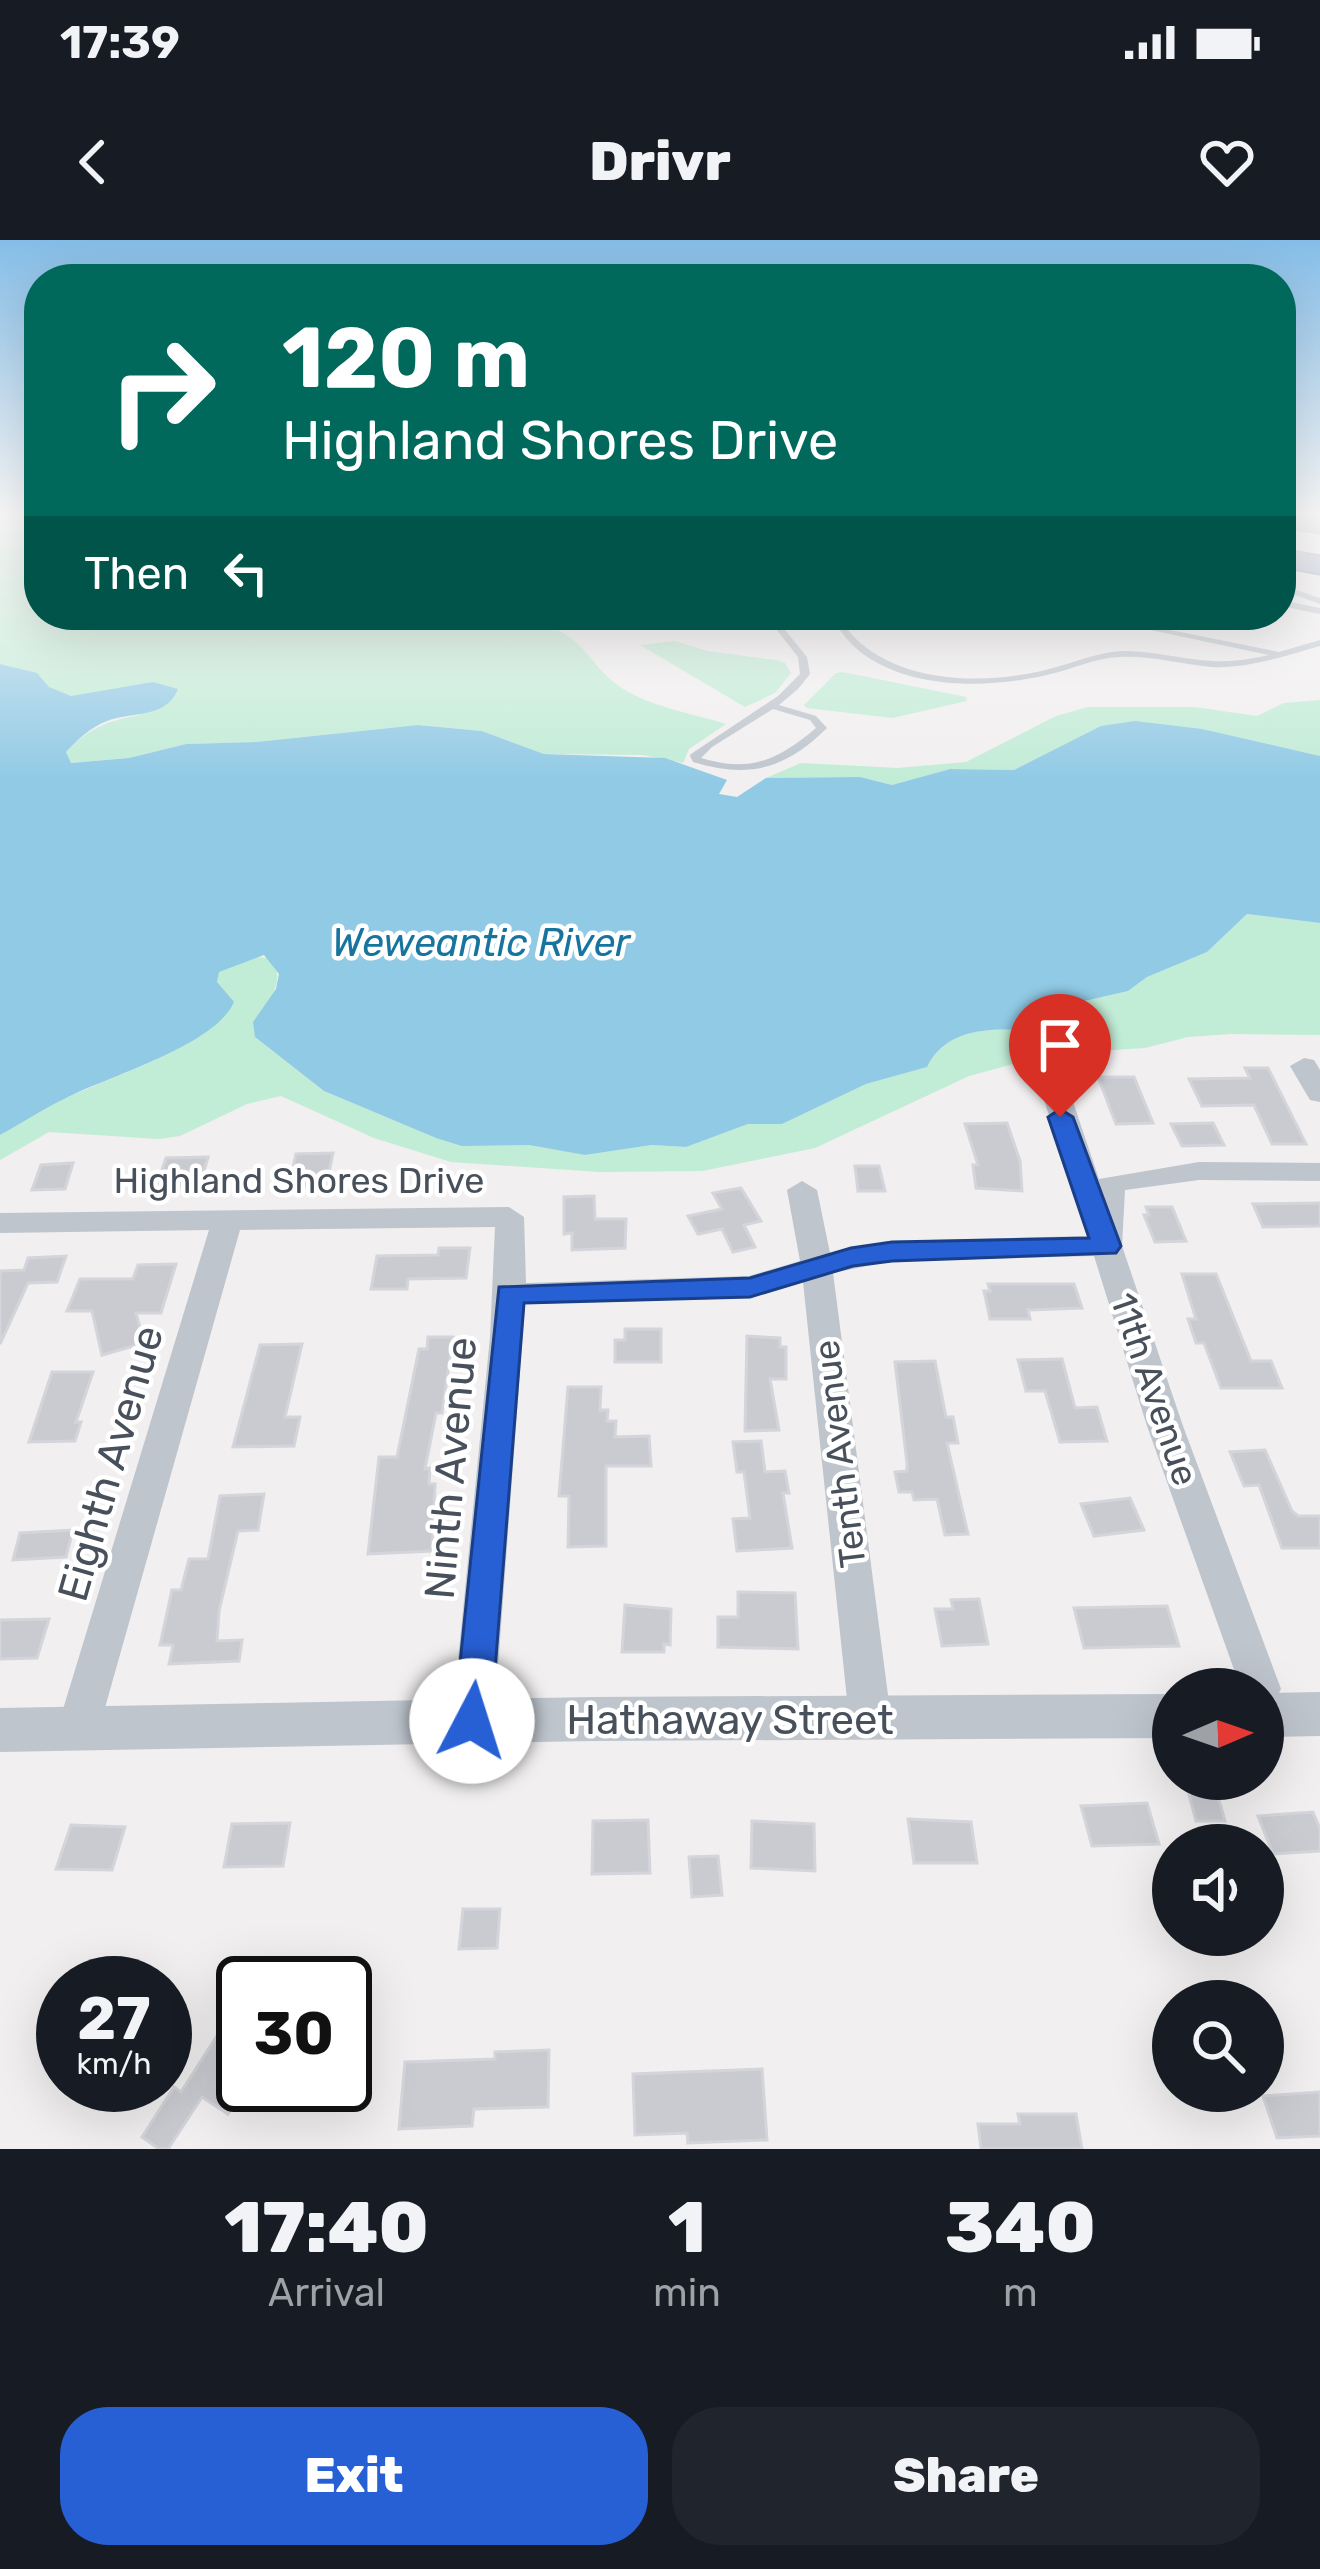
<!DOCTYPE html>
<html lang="en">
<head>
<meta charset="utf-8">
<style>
	body { margin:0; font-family:Rubik,sans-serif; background:#20242c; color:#f1f3f6; height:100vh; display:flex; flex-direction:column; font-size:45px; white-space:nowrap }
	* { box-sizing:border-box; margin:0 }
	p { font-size:39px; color:#9ea1a6 }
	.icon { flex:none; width:66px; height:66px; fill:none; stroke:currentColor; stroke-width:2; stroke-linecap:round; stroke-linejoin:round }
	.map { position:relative; height:1909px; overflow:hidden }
	.panel { display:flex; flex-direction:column; background:#171b24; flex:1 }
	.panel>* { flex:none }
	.top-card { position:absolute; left:24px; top:24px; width:1272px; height:366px; border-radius:48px; box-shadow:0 12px 48px #0002; background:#00695c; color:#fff; overflow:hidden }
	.needle { width:78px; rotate:88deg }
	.tools { position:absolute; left:1152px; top:1428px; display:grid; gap:24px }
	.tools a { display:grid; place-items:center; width:132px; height:132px; border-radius:50%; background:#171b24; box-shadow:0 12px 48px #0002; font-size:60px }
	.speed { position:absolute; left:36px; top:1716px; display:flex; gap:24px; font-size:60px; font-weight:700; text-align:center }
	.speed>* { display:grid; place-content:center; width:156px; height:156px; border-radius:50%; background:#171b24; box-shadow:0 12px 48px #0002; line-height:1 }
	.speed small { font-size:30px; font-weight:400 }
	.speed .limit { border:6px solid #111; border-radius:18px; background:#fff; color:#111 }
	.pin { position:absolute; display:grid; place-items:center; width:102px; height:102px; color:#fff; margin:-123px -51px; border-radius:50% 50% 50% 0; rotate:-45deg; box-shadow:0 0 12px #0007 }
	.pin .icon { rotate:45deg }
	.me { position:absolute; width:132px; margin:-66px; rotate:5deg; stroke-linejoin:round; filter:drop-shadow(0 0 9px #0008) }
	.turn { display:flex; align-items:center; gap:42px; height:252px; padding:0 60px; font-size:54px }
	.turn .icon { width:156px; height:156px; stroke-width:2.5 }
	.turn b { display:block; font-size:84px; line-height:102px }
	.then { display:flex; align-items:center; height:114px; padding:0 60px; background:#0003; gap:24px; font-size:45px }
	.eta { display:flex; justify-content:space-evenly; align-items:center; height:204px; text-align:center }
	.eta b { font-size:72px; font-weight:800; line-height:84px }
	.action { display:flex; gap:24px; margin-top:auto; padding:24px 60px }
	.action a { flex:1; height:138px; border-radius:48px; background:#275fd4; color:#fff; font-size:48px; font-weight:800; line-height:138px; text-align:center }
	.action a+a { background:#20242c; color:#f1f3f6 }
	.status { display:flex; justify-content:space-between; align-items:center; height:84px; padding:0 60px; background:#171b24; direction:ltr }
	.status svg { height:33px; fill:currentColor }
	header { display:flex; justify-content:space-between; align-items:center; height:156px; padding:0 60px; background:#171b24; font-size:54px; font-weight:800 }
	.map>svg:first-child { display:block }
	.green { fill:#c1ecd6 }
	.water { fill:#91cae5 }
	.building { fill:#c9cbd1; stroke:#d3d5da; stroke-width:3 }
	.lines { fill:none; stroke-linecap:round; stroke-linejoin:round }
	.motorway-casing { stroke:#7587a6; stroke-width:3 }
	.service { fill:#bec5cd; fill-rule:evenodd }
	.minor { fill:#bec5cd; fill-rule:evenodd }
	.tertiary { fill:#bec5cd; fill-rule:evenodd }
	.motorway { fill:#8a9cba; fill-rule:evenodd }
	.route { fill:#275fd4; stroke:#193e8a; stroke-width:3 }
	.labels { text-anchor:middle; stroke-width:9; stroke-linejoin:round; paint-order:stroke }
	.street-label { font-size:36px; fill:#48505b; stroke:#fff }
	.water-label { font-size:39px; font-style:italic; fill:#17749f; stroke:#fff }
	.near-street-label { font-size:42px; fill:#48505b; stroke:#fff }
</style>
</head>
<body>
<div class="status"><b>17:39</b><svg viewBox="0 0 49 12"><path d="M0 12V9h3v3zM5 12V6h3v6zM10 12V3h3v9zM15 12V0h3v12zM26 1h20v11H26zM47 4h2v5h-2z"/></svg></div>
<header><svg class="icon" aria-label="back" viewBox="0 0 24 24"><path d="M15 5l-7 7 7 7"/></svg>Drivr<svg class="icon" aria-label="heart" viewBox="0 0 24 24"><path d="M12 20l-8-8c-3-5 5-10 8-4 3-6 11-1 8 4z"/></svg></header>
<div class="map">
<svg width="1320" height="1909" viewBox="0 0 1320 1909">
	<rect width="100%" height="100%" fill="#f1efef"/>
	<!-- green -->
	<g class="green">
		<path d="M0 273H31L39 280V375H527L548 378 553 388C585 401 590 424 616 444 645 466 691 473 726 484L689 509 683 523 643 515 544 514 482 491 418 485 256 502 186 504 129 518 71 523 66 512C87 489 109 480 140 475L153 442C126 446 86 463 59 453 33 443 33 430 0 424Z"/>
		<path d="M675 401 707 411 776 420 785 423 791 433 775 453 745 467 640 405Z"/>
		<path d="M843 432 966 457 967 461 892 478 807 468 804 465 836 433Z"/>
		<path d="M1320 460V516L1259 503 1091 491 1087 497 1014 530 950 529 892 545 860 537 766 538 801 523 898 528 966 522 1056 476 1088 467H1195L1257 476 1284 463Z"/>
		<path d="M1247 674 1320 683V795L1231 794 1188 797 1145 808 1050 814 969 836 815 908 702 931 599 932 451 922 374 898 281 856 247 864 180 896 159 899 49 892 0 920V895L63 859 156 820 223 752 217 742 219 731 254 717 270 718C291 745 260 765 255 797L324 851 436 898 529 905 586 915 652 905 686 907 748 884H782L866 844 927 827C945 789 988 788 1026 790L1054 768 1128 751 1147 737 1207 712Z"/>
	</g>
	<!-- water -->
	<path class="water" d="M0 424 37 433 49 447 71 456 153 442 178 449C166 479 133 471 107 481 91 487 77 500 66 512L71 523 129 518 186 504 256 502 418 485 482 491 544 514 665 518 727 540 719 554 737 557 766 538 860 537 892 545 950 529 1014 530 1101 486 1135 481 1202 489 1320 516V683L1247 674 1207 712 1147 737 1128 751 1054 768 1026 790C988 788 945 789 927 827L866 844 782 884H748L686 907 652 905 585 915 529 905 462 906 436 898 324 851 255 797 253 782 276 749 279 734 264 715 219 732 217 742 234 762C216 805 107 837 66 858 43 869 22 883 0 895Z"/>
	<!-- building -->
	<g class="building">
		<path d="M1245 828H1268L1306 904H1272L1254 865 1202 866 1189 839 1250 838Z"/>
		<path d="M1098 837H1134L1153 883 1116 884Z"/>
		<path d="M1007 883 1020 921 1022 951 976 948 973 925H978L965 884Z"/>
		<path d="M1213 883 1224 905 1182 906 1171 884Z"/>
		<path d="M333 913 326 946 289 947 296 914Z"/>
		<path d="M208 917 199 948H156L166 918Z"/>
		<path d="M73 923 65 949 32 950 41 925Z"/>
		<path d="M855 926H879L885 951H858Z"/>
		<path d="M741 948 761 981 744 985 755 1007 733 1012 722 989 698 994 688 976 722 969 713 953Z"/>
		<path d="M594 956 595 979H626L625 1008 572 1010V993L564 994V957Z"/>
		<path d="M1320 963V986L1263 987 1253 964Z"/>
		<path d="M1146 967H1172L1186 1001 1155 1002 1144 975H1149Z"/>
		<path d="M439 1008H470L466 1038 408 1039 407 1049H371L377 1016 438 1015Z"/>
		<path d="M66 1016 57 1042 28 1043 0 1104V1031L24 1030 28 1018Z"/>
		<path d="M176 1024 161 1073H136L144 1103 102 1115 92 1071H67L80 1039H133L138 1025Z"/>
		<path d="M1182 1034H1216L1251 1121H1271L1282 1148H1221L1204 1103H1196L1188 1079H1196Z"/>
		<path d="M988 1044H1074L1082 1068 1028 1070 1030 1079H990L984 1051H990Z"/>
		<path d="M625 1089H661V1122H615V1100H625Z"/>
		<path d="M747 1096 780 1098V1107H786V1139H770L779 1190 745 1191Z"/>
		<path d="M428 1097H453L442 1173H436L425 1229 430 1228 429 1244H435L432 1311 368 1314 379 1217H397L419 1109H427Z"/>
		<path d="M302 1104 285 1177H300L294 1206 233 1207 260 1105Z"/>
		<path d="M1062 1119 1075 1168 1097 1167 1107 1201 1060 1202 1045 1151H1026L1018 1120Z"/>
		<path d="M935 1121 946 1177H953L958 1203H947L968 1294 945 1295 937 1259 914 1260 912 1252H899L895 1232 907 1231V1223L895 1122Z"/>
		<path d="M52 1132H93L76 1182H81L75 1201 29 1202Z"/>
		<path d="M568 1147H601L600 1170H608L607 1181H616L615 1197 649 1196 651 1226H606V1306L568 1307 569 1256H559Z"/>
		<path d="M761 1201 765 1232 785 1231 789 1253H783L792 1308 737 1311 733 1279 750 1278 744 1232H737L733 1202Z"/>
		<path d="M1265 1210 1292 1271 1298 1276H1320V1308H1282L1259 1245 1244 1246 1230 1212Z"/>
		<path d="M264 1254 258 1290 238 1291 219 1371 217 1401 242 1400 239 1421 169 1424 173 1405H160L172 1350H181L189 1319H208L220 1256Z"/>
		<path d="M1130 1258 1144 1290 1094 1296 1081 1264Z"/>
		<path d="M73 1290 66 1317 13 1320 20 1293Z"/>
		<path d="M738 1352 795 1353 798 1409 718 1407V1377H738Z"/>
		<path d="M979 1359 988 1404 942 1406 935 1369H953L951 1360Z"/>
		<path d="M625 1365 671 1369 670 1405 664 1404V1412H622Z"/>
		<path d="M1167 1366 1179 1406 1084 1408 1074 1368Z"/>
		<path d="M49 1379 37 1418 0 1419V1380Z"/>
		<path d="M1215 1546 1225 1581H1196L1187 1547Z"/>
		<path d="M1147 1563 1159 1604 1092 1606 1081 1566Z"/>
		<path d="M1313 1572 1320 1589V1611L1273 1614 1258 1576Z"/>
		<path d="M908 1579 971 1582 977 1623H914Z"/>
		<path d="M648 1580 650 1633 592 1634 593 1581Z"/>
		<path d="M752 1581 814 1584 815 1631 751 1628Z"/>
		<path d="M290 1583 283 1626 224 1627 232 1584Z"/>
		<path d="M71 1585 125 1587 112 1630 56 1629Z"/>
		<path d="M718 1616 722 1655 692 1657 689 1617Z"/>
		<path d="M463 1669H500L497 1708 459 1709Z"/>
		<path d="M227 1780 243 1790V1847L228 1874 202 1857 168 1909H159L142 1897 174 1847 181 1852Z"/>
		<path d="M549 1810 548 1867 474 1869 472 1886 399 1889 405 1822 495 1819V1812Z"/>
		<path d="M762 1829 767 1900 688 1903 687 1893 635 1895 633 1834Z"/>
		<path d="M1320 1852V1896L1277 1898 1263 1856Z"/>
		<path d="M1018 1874H1076L1082 1909H981L978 1884H1020Z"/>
	</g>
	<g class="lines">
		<defs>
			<g id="motorway">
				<path d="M1281 273 1320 277V293L1281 287Z"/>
				<path d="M1281 309 1320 316V334L1281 327Z"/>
			</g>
		</defs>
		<!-- motorway casing -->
		<use href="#motorway" class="motorway-casing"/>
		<!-- service -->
		<g class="service">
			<path d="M1281 345 1320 358V364L1281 350Z"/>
			<path d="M1281 360 1320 368V374L1281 366Z"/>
			<path d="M765 375H773L807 417 810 434 798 449 779 465 816 476 827 488C785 529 750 539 693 522L690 516 691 514 778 456 800 434 798 417ZM773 469 810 480 816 488C778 520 751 533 701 518L712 507Z"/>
			<path d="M829 375H837C843 382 848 391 854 397 902 445 988 445 1049 429 1073 423 1096 413 1121 411 1153 410 1183 420 1214 421 1233 422 1251 419 1269 415L1079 375H1096L1279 412 1320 400V406C1285 416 1248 429 1211 427 1180 424 1150 415 1119 417 1094 418 1071 430 1047 435 990 448 916 450 866 416 850 405 840 391 829 375Z"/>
		</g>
		<!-- minor -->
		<g class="minor">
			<path d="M1304 818 1314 820 1320 830V862L1310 860 1290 826Z"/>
			<path d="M1054 839 1068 847 1099 939 1199 922 1320 923V941L1199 940 1125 950 1122 1006 1183 1186 1281 1449 1275 1461 1263 1466V1449H1241L1147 1186 1094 1016 891 1021 833 1033 891 1478 885 1491 870 1496 855 1491 849 1478 803 1042 750 1058 525 1064 494 1481 488 1494 473 1499 458 1494 452 1481 490 1097 495 987 240 990 99 1489 93 1502 78 1507 63 1502 57 1489 209 990 0 993V973L509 967 524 977 526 1043 749 1036 800 1021 787 950 802 941 817 950 830 1013 891 1001 1087 996 1040 847Z"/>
		</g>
		<!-- tertiary -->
		<g class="tertiary">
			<path d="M1320 1452V1496L1263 1497V1453Z"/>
			<path d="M1173 1454V1498L594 1501 0 1512V1468L594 1457Z"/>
		</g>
		<!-- motorway -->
		<use href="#motorway" class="motorway"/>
	</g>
	<!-- sky -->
	<linearGradient id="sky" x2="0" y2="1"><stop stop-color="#85bde7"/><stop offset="0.51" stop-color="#f9f8f8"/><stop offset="1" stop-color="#f9f8f8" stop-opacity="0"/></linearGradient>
	<rect width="1320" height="540" fill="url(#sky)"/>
	<!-- route -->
	<path class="route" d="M1060 869 1073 877 1121 1006 1116 1013 892 1021 853 1026 750 1057 524 1063 491 1481 486 1493 472 1498 459 1493 454 1481 499 1047 750 1038 851 1008 892 1002 1089 998 1048 877Z"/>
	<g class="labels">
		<!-- street labels -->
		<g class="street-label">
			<text x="299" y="953">Highland Shores Drive</text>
			<text transform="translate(1155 1149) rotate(71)" y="13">11th Avenue</text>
			<text transform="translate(839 1214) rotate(-97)" y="13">Tenth Avenue</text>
		</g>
		<!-- water labels -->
		<g class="water-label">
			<text x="481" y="716">Weweantic River</text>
		</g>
		<!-- near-street labels -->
		<g class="near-street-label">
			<text transform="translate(110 1223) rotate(-74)" y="15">Eighth Avenue</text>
			<text transform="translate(450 1228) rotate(-85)" y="15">Ninth Avenue</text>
			<text x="730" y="1494">Hathaway Street</text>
		</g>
	</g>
</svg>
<div class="tools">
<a><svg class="needle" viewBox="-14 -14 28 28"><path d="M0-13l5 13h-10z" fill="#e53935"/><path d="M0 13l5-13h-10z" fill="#9ea1a6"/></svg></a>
<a><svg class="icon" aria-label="sound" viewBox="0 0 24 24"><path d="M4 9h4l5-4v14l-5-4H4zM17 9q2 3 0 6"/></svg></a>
<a><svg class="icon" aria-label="search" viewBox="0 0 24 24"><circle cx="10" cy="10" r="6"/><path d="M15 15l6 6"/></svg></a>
</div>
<div class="speed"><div>27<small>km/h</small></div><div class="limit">30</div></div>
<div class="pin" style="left:1060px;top:877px;background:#d93025"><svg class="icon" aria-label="arrive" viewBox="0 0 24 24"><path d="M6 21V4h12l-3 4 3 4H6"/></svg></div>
<svg class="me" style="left:472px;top:1481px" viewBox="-20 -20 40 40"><circle r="19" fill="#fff"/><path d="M0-13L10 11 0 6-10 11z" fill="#275fd4"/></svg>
<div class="top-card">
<div class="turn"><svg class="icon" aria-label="right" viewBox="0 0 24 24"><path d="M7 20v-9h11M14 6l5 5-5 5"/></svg><div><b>120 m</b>Highland Shores Drive</div></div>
<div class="then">Then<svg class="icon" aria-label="left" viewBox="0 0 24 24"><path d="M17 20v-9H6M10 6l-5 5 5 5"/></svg></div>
</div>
</div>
<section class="panel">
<div class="eta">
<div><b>17:40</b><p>Arrival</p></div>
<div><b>1</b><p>min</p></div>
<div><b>340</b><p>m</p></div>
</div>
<div class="action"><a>Exit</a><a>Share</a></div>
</section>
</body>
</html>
